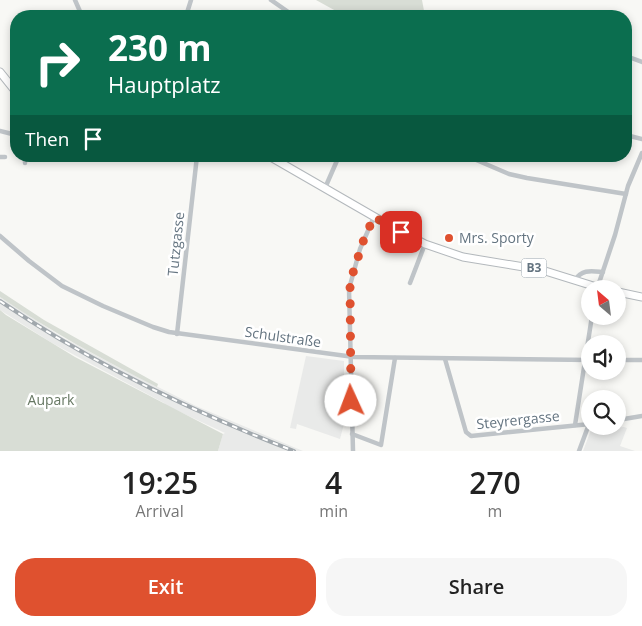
<!DOCTYPE html>
<html lang="en">
<head>
<meta charset="utf-8">
<style>
	body { margin:0; font-family:"Open Sans",sans-serif; background:#f6f6f6; color:#222; height:100vh; display:flex; flex-direction:column; font-size:19px; white-space:nowrap }
	* { box-sizing:border-box; margin:0 }
	p { font-size:16px; color:#767676 }
	.icon { flex:none; width:28px; height:28px; fill:none; stroke:currentColor; stroke-width:2; stroke-linecap:round; stroke-linejoin:round }
	.map { position:relative; height:451px; overflow:hidden }
	.drawer { display:flex; flex-direction:column; background:#fff; flex:1 }
	.drawer>* { flex:none }
	.guide { position:absolute; left:10px; top:10px; width:622px; height:152px; border-radius:20px; box-shadow:0 2px 8px #0003; background:#0b6e4f; color:#fff; overflow:hidden }
	.needle { width:32px; rotate:332deg }
	.tools { position:absolute; left:581px; top:280px; display:grid; gap:10px }
	.tools a { display:grid; place-items:center; width:45px; height:45px; border-radius:50%; background:#fff; box-shadow:0 2px 8px #0003; font-size:25px }
	.pin { position:absolute; display:grid; place-items:center; width:42px; height:42px; color:#fff; margin:-21px; border-radius:10px; box-shadow:0 2px 8px #0006 }
	.me { position:absolute; width:55px; margin:-28px; rotate:358deg; stroke-linejoin:round; filter:drop-shadow(0 0 4px #0008) }
	.turn { display:flex; align-items:center; gap:18px; height:105px; padding:0 15px; font-size:22px }
	.turn .icon { width:65px; height:65px; stroke-width:2.5 }
	.turn b { display:block; font-size:35px; line-height:42px }
	.then { display:flex; align-items:center; height:48px; padding:0 15px; background:#0003; gap:10px; font-size:19px }
	.eta { display:flex; justify-content:space-evenly; align-items:center; height:85px; text-align:center }
	.eta b { font-size:30px; font-weight:600; line-height:35px }
	.button { display:flex; gap:10px; margin-top:auto; padding:10px 15px }
	.button a { flex:1; height:58px; border-radius:20px; background:#df512f; color:#fff; font-size:20px; font-weight:600; line-height:58px; text-align:center }
	.button a+a { background:#f6f6f6; color:#222 }
	.map>svg:first-child { display:block }
	.built { fill:#e9eae9 }
	.green { fill:#d8ddd5 }
	.lines { fill:none; stroke-linecap:round; stroke-linejoin:round }
	.primary-casing { stroke:#b3b8bc; stroke-width:9 }
	.minor { stroke:#bfc4c8; stroke-width:4.5 }
	.primary { stroke:#fff; stroke-width:7 }
	.rail-casing { stroke:#a1a8ad; stroke-width:4 }
	.rail { stroke:#fff; stroke-width:2; stroke-dasharray:5.5; stroke-linecap:butt }
	.route { stroke:#df512f; stroke-width:9; stroke-dasharray:0 16.2 }
	.poi-dot { fill:#df512f; stroke:#fff; stroke-width:2 }
	.labels { text-anchor:middle; stroke-width:5; stroke-linejoin:round; paint-order:stroke }
	.shield { fill:#fff; stroke:#929ea6; stroke-width:1 }
	.shield-label { font-size:12px; font-weight:bold; fill:#647480 }
	.poi-label { font-size:14px; fill:#647480; stroke:#fff; text-anchor:start }
	.street-label { font-size:14px; fill:#647480; stroke:#fff }
	.park-label { font-size:14px; fill:#677863; stroke:#fff }
</style>
</head>
<body>
<div class="map">
<svg width="642" height="451" viewBox="0 0 642 451">
	<rect width="100%" height="100%" fill="#f8f8f5"/>
	<!-- built -->
	<g class="built">
		<path d="M0 297 62 337 120 368 196 406 303 451H218L223 434 225 433 165 405 164 403 52 343 0 310Z"/>
		<path d="M306 356 344 361V424L340 439 297 424 296 429 290 428Z"/>
		<path d="M624 427 627 428 620 446 635 451H583L591 430Z"/>
	</g>
	<!-- green -->
	<g class="green">
		<path d="M316 0H422L425 16H345Z"/>
		<path d="M0 291 44 320 158 384 157 387C103 360 50 331 0 297Z"/>
		<path d="M0 310 6 315 75 357 223 434 218 451H0Z"/>
	</g>
	<g class="lines">
		<defs>
			<g id="primary">
				<path d="M0 72 16 92"/>
				<path d="M269 156 380 220 425 244 463 257 542 270 603 289"/>
				<path d="M618 292 642 297"/>
			</g>
		</defs>
		<!-- primary casing -->
		<use href="#primary" class="primary-casing"/>
		<!-- minor -->
		<g class="minor">
			<path d="M75 0 82 16"/>
			<path d="M271 0 294 16"/>
			<path d="M186 16 191 0"/>
			<path d="M626 56 642 62"/>
			<path d="M0 131 16 135"/>
			<path d="M626 135 642 139"/>
			<path d="M467 156 509 174 527 178 626 194"/>
			<path d="M0 157H5"/>
			<path d="M25 163V156"/>
			<path d="M325 188 339 156"/>
			<path d="M0 236 29 261 62 286 103 306 153 327 169 332 354 357 590 360"/>
			<path d="M575 280C582 269 591 271 603 272"/>
			<path d="M410 283 425 244"/>
			<path d="M597 289 615 235 628 186 642 153"/>
			<path d="M177 334 197 156"/>
			<path d="M445 359 466 432 471 436 590 424"/>
			<path d="M618 360H642"/>
			<path d="M618 420 642 416"/>
			<path d="M575 425 592 316"/>
			<path d="M352 434 381 445 395 358"/>
			<path d="M353 451 349 289 360 249 374 217"/>
			<path d="M579 451 589 424"/>
		</g>
		<!-- primary -->
		<use href="#primary" class="primary"/>
		<defs>
			<path id="rail" d="M0 301C91 363 191 411 294 451"/>
		</defs>
		<!-- rail casing -->
		<use href="#rail" class="rail-casing"/>
		<!-- rail -->
		<use href="#rail" class="rail"/>
	</g>
	<g class="lines">
		<!-- route -->
		<path class="route" d="M351 401 350 282 364 239 374 217 401 232"/>
	</g>
	<!-- markers -->
	<circle class="poi-dot" cx="449" cy="238" r="5"/>
	<g class="labels">
		<!-- shield labels -->
		<rect class="shield" x="521.5" y="258.5" width="25" height="19" rx="4"/>
		<g class="shield-label">
			<text x="534" y="272">B3</text>
		</g>
		<!-- poi labels -->
		<g class="poi-label">
			<text x="459" y="243">Mrs. Sporty</text>
		</g>
		<!-- street labels -->
		<g class="street-label">
			<text transform="translate(176 244) rotate(-84)" y="5">Tutzgasse</text>
			<text transform="translate(283 337) rotate(8)" y="5">Schulstraße</text>
			<text transform="translate(518 420) rotate(-6)" y="5">Steyrergasse</text>
		</g>
		<!-- park labels -->
		<g class="park-label">
			<text x="51" y="405">Aupark</text>
		</g>
	</g>
</svg>
<div class="tools">
<a><svg class="needle" viewBox="-14 -14 28 28"><path d="M0-13l5 13h-10z" fill="#e53935"/><path d="M0 13l5-13h-10z" fill="#767676"/></svg></a>
<a><svg class="icon" aria-label="sound" viewBox="0 0 24 24"><path d="M4 9h4l5-4v14l-5-4H4zM17 9q2 3 0 6"/></svg></a>
<a><svg class="icon" aria-label="search" viewBox="0 0 24 24"><circle cx="10" cy="10" r="6"/><path d="M15 15l6 6"/></svg></a>
</div>
<div class="pin" style="left:401px;top:232px;background:#d93025"><svg class="icon" aria-label="arrive" viewBox="0 0 24 24"><path d="M6 21V4h12l-3 4 3 4H6"/></svg></div>
<svg class="me" style="left:351px;top:401px" viewBox="-20 -20 40 40"><circle r="19" fill="#fff"/><path d="M0-13L10 11 0 6-10 11z" fill="#df512f"/></svg>
<div class="guide">
<div class="turn"><svg class="icon" aria-label="right" viewBox="0 0 24 24"><path d="M7 20v-9h11M14 6l5 5-5 5"/></svg><div><b>230 m</b>Hauptplatz</div></div>
<div class="then">Then<svg class="icon" aria-label="arrive" viewBox="0 0 24 24"><path d="M6 21V4h12l-3 4 3 4H6"/></svg></div>
</div>
</div>
<section class="drawer">
<div class="eta">
<div><b>19:25</b><p>Arrival</p></div>
<div><b>4</b><p>min</p></div>
<div><b>270</b><p>m</p></div>
</div>
<div class="button"><a>Exit</a><a>Share</a></div>
</section>
</body>
</html>
